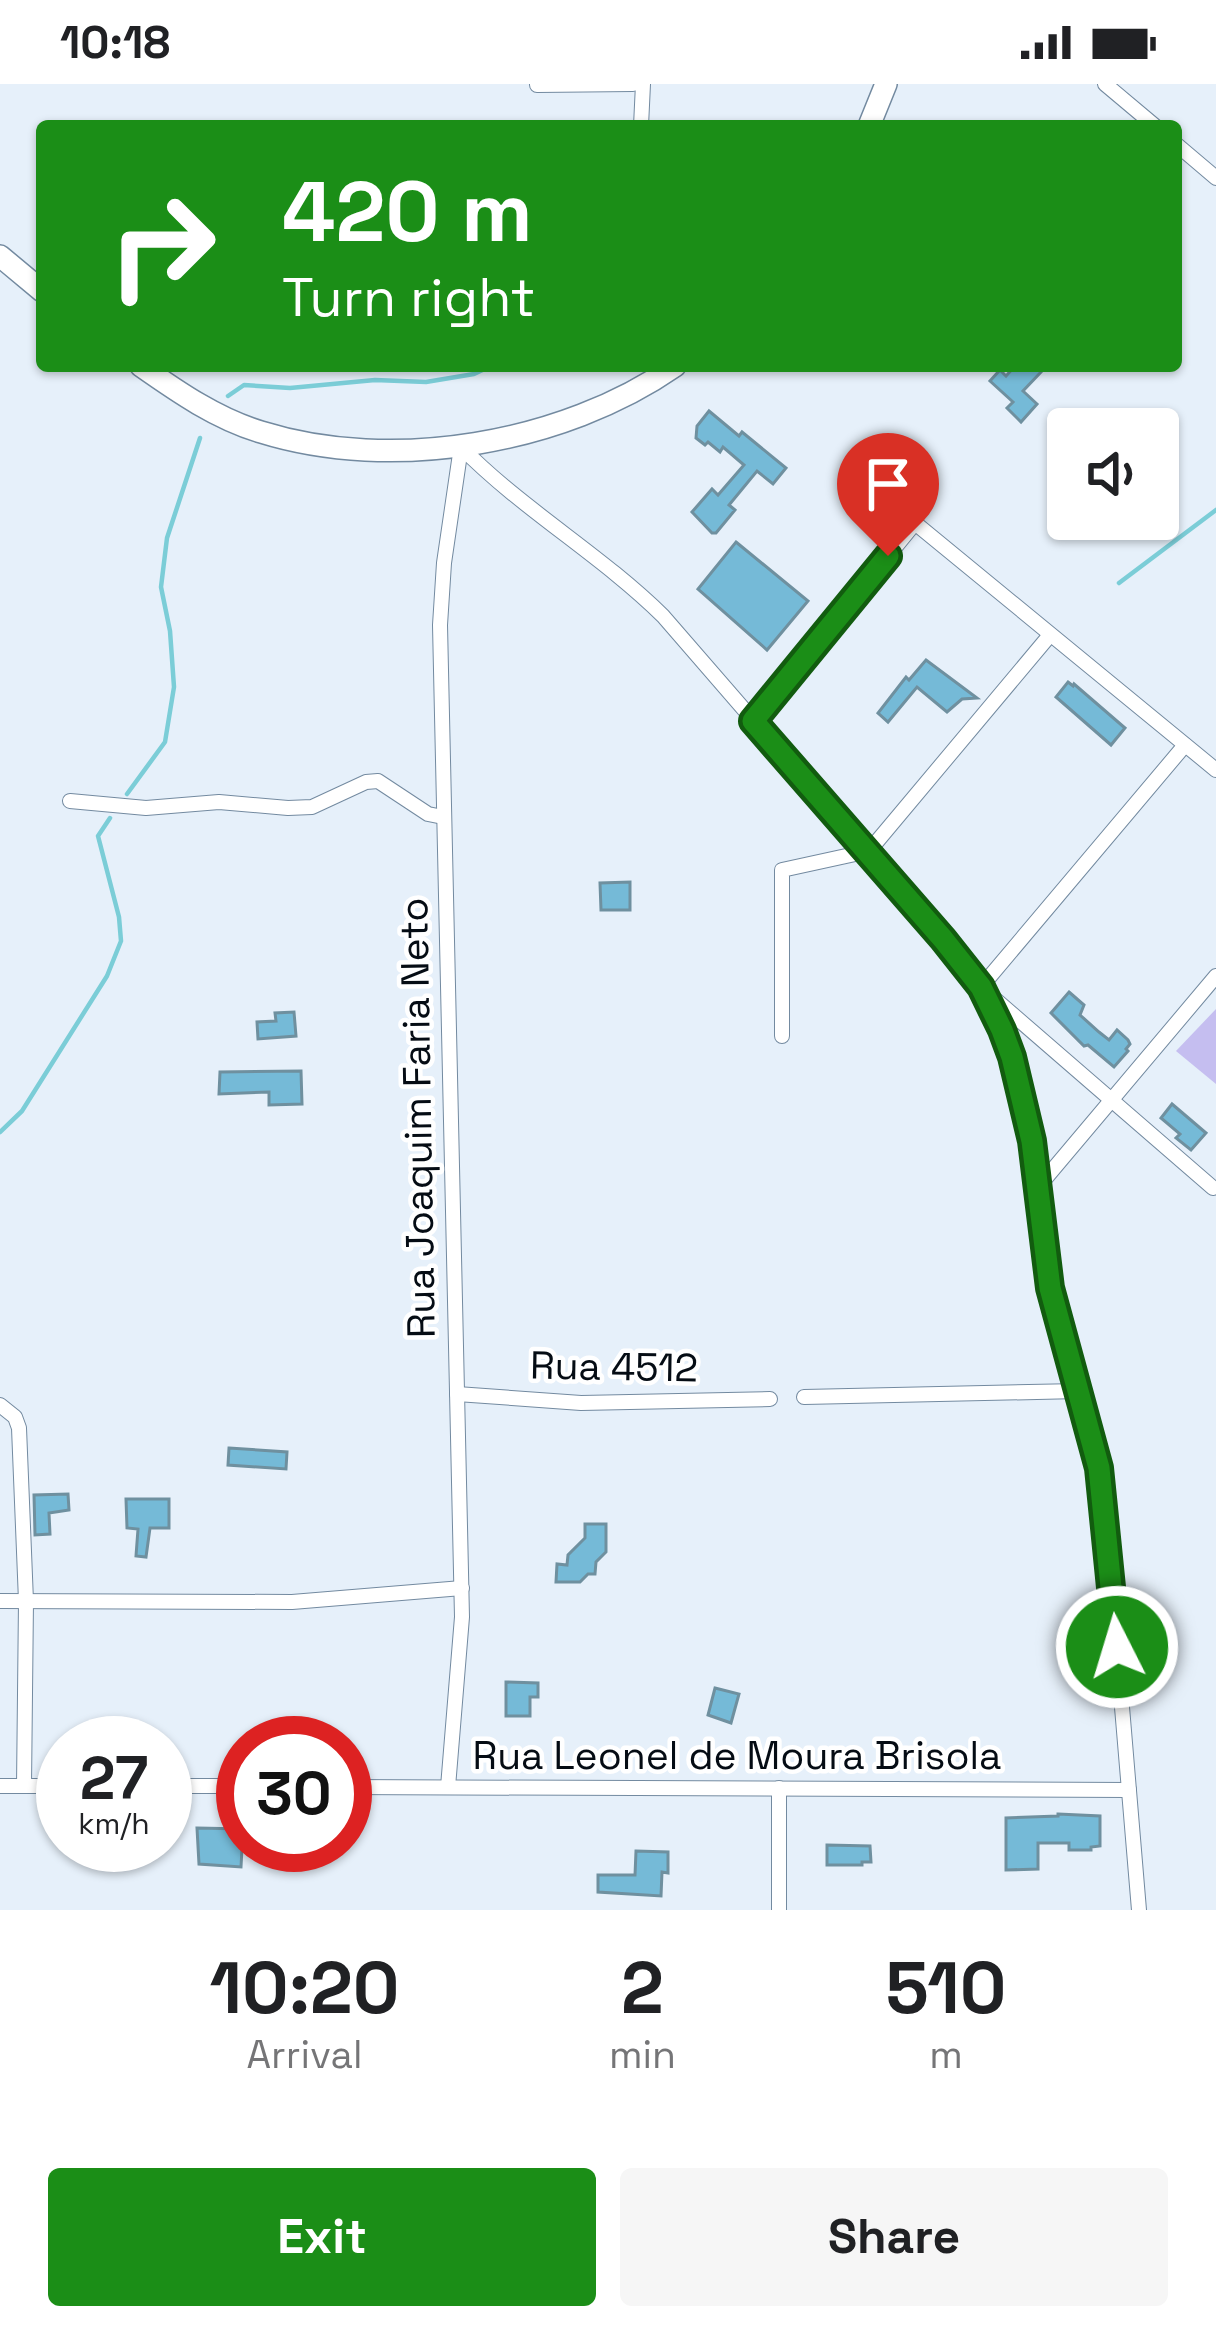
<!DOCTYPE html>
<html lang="en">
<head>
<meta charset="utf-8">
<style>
	body { margin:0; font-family:"Space Grotesk",sans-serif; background:#f6f6f6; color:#202124; height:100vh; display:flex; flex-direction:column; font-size:45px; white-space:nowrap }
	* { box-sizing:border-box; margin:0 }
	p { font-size:39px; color:#757577 }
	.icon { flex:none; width:66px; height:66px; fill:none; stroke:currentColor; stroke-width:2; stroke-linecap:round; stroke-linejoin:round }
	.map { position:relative; height:1826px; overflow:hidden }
	.sheet { display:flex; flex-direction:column; background:#fff; flex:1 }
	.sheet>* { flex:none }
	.hud { position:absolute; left:36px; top:36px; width:1146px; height:252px; border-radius:12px; box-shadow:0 3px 9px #0004; background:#1b8e17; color:#fff; overflow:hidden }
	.buttons { position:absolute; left:1047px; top:324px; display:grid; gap:24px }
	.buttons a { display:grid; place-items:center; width:132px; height:132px; border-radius:12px; background:#fff; box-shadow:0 3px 9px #0004; font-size:60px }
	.speed { position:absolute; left:36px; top:1632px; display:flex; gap:24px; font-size:60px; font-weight:700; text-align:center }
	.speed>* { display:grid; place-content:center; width:156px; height:156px; border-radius:50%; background:#fff; box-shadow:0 3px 9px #0004; line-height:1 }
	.speed small { font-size:30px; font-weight:400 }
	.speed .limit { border:18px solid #d22; background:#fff; color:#111 }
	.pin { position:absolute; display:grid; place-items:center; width:102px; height:102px; color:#fff; margin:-123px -51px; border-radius:50% 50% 50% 0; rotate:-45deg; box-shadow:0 0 12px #0007 }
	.pin .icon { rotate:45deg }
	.me { position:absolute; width:132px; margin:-66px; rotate:355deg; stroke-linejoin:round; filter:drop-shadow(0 0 9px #0008) }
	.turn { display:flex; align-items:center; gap:42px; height:252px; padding:0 48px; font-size:54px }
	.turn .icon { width:156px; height:156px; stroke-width:2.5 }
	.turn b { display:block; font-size:84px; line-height:102px }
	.eta { display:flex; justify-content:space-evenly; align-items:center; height:204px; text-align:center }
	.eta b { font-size:72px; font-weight:800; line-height:84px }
	.action { display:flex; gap:24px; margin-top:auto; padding:24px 48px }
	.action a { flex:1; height:138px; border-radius:12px; background:#1b8e17; color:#fff; font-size:48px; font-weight:800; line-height:138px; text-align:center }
	.action a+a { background:#f6f6f6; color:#202124 }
	.status { display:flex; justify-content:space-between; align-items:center; height:84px; padding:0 60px; background:#fff; direction:ltr }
	.status svg { height:33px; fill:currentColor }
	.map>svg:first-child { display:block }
	.green { fill:#c5bef0 }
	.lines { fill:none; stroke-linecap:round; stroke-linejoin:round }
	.stream { stroke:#7bcdd7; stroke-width:4.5 }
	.building { fill:#75bad7; stroke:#6f909f; stroke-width:3 }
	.minor-casing { stroke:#738aa0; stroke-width:16 }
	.primary-casing { stroke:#738aa0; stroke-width:24 }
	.minor { stroke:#fff; stroke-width:14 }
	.primary { stroke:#fff; stroke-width:21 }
	.route-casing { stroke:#125c0f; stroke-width:30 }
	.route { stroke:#1b8e17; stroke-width:21 }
	.labels { text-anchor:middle; stroke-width:9; stroke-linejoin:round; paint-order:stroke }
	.street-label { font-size:39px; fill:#050c14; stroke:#fff }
</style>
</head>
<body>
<div class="status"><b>10:18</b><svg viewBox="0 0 49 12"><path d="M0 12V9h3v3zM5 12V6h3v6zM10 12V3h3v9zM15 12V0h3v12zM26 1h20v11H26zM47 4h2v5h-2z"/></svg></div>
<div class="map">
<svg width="1216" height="1826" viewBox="0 0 1216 1826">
	<rect width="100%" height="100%" fill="#e6f0fa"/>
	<!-- green -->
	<path class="green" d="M1216 925V1000L1176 967Z"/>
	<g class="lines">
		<!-- stream -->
		<g class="stream">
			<path d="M228 312 244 301 290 304 375 296 426 298 474 290 491 282"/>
			<path d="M1119 499 1216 426"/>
			<path d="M127 710 165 658 174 603 170 547 161 503 167 454 200 354"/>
			<path d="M0 1048 22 1027 107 892 121 857 119 833 98 752 110 734"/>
		</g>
	</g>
	<!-- building -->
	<g class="building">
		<path d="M1015 282H1035L1041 288 1023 307 1037 320 1021 338 1007 324 1013 318 990 297 1000 286 1006 292Z"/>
		<path d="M709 327 739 352 742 348 786 384 773 400 757 387 729 421 735 426 716 449H712L692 428 712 405 718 411 744 381 723 363 720 368 708 358 705 361 696 354 697 342Z"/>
		<path d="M736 458 808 517 767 566 698 505Z"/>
		<path d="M926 576 977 614 962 615 947 628 917 603 888 638 878 629 906 593 909 596Z"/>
		<path d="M1068 598 1073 602 1074 600 1125 644 1111 661 1056 613Z"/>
		<path d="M630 798V826H601L600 799Z"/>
		<path d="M1069 908 1084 921 1080 931 1099 948 1109 956 1117 946 1128 956 1130 960 1126 965 1128 967 1114 983 1088 961 1084 962 1051 929Z"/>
		<path d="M294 928 296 952 258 955 257 938 276 937 275 929Z"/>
		<path d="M301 987 302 1020 269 1021V1008L219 1010 220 988Z"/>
		<path d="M1172 1020 1206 1049 1191 1066 1176 1054 1180 1050 1161 1034Z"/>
		<path d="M229 1364 287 1368 286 1385 228 1381Z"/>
		<path d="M68 1410 69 1426 49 1429 50 1450 35 1451 34 1411Z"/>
		<path d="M126 1415H169V1444H150L146 1473 136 1472 138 1445 127 1444Z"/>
		<path d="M585 1440H606V1468L596 1478 595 1490H588L580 1498H556L557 1480 567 1481 568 1471 585 1454Z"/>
		<path d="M506 1598 538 1599V1613H530V1632H506Z"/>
		<path d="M715 1604 739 1610 731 1639 708 1631Z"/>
		<path d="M1058 1730 1100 1732V1762L1091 1763V1766H1069V1759H1038V1785L1006 1786V1734L1058 1732Z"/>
		<path d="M197 1744 243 1745 241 1783 199 1780Z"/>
		<path d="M827 1761 870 1762 871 1778H862V1781H827Z"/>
		<path d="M636 1767 668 1768V1789L662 1788 661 1812 598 1808V1791H635Z"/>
	</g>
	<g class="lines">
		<defs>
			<g id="minor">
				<path d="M1105 0 1155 42"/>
				<path d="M537 1 633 0"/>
				<path d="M641 42 643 0"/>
				<path d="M1176 60 1216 94"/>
				<path d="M461 363C523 426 600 470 663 532L943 855 981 903 1013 973 1032 1057 1050 1204 1099 1384 1109 1468 1139 1826"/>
				<path d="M753 637 915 439 1216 686"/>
				<path d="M1185 661 981 903 1213 1104"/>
				<path d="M70 717 146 724 219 718 288 724 312 723 366 698 378 697 428 730 443 733"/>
				<path d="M782 952V786L869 767 1050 551"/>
				<path d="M1039 1102 1216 892"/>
				<path d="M457 1310 581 1319 770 1315"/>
				<path d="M804 1313 1079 1307"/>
				<path d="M0 1321 15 1333 19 1344 26 1517 24 1702"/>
				<path d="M0 1517 292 1518 462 1504"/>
				<path d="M0 1702H63"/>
				<path d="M165 1702H243"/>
				<path d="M345 1703 1129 1706"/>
				<path d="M448 1703 462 1533 440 541 444 479 461 363"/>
				<path d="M779 1704V1826"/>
			</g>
			<g id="primary">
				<path d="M869 42 886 0"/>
				<path d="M0 172 42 207"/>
				<path d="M141 282C178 308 217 335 261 348 392 389 563 360 675 282"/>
			</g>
		</defs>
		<!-- minor casing -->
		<use href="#minor" class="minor-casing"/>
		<!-- primary casing -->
		<use href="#primary" class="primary-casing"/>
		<!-- minor -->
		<use href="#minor" class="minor"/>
		<!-- primary -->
		<use href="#primary" class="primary"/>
	</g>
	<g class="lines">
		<defs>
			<path id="route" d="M888 472 753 637 943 855 981 903 1002 946 1012 973 1032 1057 1050 1204 1099 1384 1117 1563"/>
		</defs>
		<!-- route casing -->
		<use href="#route" class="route-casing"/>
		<!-- route -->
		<use href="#route" class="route"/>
	</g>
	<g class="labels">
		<!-- street labels -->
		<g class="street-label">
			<text transform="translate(417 1034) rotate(-91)" y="14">Rua Joaquim Faria Neto</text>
			<text transform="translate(614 1282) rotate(1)" y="14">Rua 4512</text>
			<text x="737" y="1685">Rua Leonel de Moura Brisola</text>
		</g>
	</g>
</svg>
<div class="buttons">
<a><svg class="icon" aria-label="sound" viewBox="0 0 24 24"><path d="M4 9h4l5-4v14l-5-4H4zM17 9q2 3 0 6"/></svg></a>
</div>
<div class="speed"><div>27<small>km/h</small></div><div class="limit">30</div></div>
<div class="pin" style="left:888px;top:472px;background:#d93025"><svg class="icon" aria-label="arrive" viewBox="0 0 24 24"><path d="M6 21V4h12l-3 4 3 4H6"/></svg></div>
<svg class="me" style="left:1117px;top:1563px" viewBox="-20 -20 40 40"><circle r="17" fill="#1b8e17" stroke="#fff" stroke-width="3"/><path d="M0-11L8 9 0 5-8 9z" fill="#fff"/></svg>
<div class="hud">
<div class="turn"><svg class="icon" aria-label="right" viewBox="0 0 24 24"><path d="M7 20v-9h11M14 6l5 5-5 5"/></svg><div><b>420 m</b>Turn right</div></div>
</div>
</div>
<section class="sheet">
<div class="eta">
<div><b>10:20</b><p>Arrival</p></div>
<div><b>2</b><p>min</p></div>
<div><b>510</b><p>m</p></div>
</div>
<div class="action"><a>Exit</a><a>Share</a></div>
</section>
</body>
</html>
